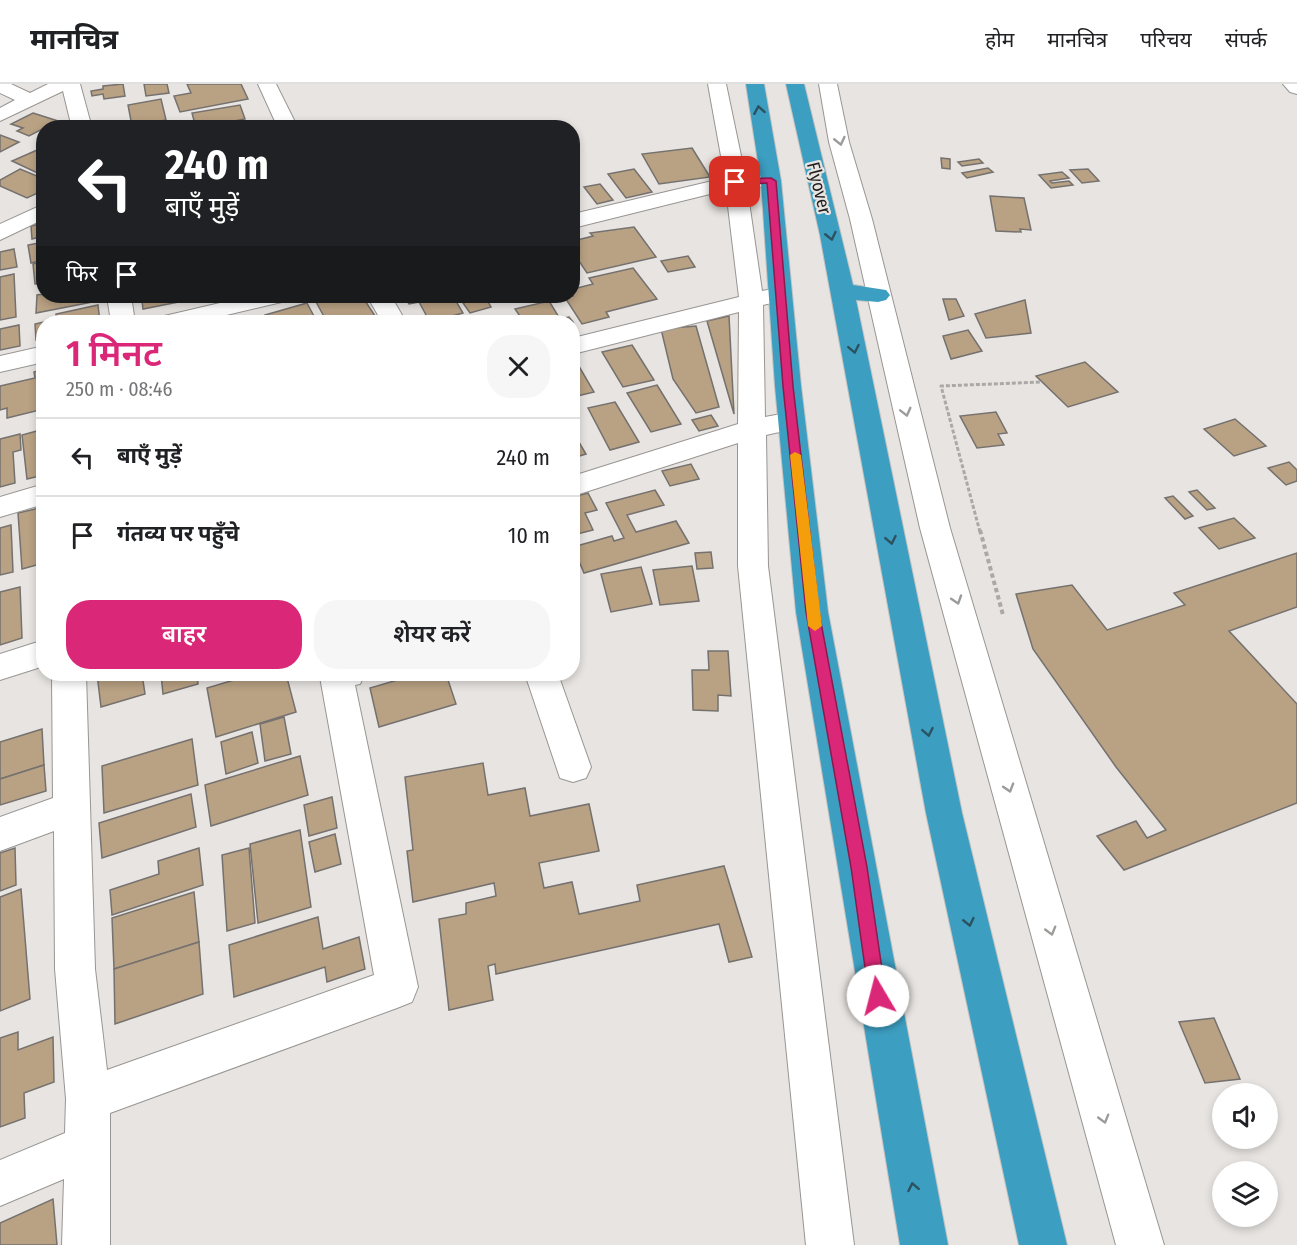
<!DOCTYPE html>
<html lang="hi">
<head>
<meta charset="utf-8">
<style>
	body { margin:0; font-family:"Fira Sans Condensed","Noto Sans Devanagari",sans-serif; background:#f6f6f6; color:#202124; height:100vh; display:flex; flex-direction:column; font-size:22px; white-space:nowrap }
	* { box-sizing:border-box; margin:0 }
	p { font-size:20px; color:#757577 }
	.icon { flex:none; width:33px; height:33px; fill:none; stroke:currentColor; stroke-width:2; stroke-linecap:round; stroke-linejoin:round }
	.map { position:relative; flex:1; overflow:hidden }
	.drawer { position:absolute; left:36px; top:231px; width:544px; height:366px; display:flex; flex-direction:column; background:#fff; border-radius:24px; box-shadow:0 3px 9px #0003 }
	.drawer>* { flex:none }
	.banner { position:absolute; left:36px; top:36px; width:544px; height:183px; border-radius:24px; box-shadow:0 3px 9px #0003; background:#202124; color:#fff; overflow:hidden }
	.fabs { position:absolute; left:1212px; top:999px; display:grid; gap:12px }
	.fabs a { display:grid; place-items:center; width:66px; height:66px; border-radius:50%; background:#fff; box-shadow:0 3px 9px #0003; font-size:30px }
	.pin { position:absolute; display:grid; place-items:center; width:51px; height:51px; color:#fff; margin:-26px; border-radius:12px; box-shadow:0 3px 9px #0006 }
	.me { position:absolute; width:66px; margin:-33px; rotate:352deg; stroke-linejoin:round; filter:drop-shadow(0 0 4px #0008) }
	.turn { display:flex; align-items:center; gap:21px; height:126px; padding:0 30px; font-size:27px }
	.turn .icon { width:78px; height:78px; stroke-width:2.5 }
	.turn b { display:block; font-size:42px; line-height:51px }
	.then { display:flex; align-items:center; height:57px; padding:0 30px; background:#0003; gap:12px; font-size:22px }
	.round { display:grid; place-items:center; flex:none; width:63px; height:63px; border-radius:24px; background:#f6f6f6 }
	.headline { display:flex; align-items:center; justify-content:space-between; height:102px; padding:0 30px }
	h1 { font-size:36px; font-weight:600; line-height:45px; color:#db2777 }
	.action { display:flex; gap:12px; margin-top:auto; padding:12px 30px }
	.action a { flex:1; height:69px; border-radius:24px; background:#db2777; color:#fff; font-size:24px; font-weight:600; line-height:69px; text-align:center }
	.action a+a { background:#f6f6f6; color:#202124 }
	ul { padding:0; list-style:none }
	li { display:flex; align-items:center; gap:18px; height:78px; padding:0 30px; border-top:2px solid #e0e0e0 }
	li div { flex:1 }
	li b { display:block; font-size:22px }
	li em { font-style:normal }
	header { display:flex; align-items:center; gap:36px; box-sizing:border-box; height:84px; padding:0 30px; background:#fff; border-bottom:2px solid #e0e0e0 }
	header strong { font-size:28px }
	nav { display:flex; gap:33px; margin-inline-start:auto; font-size:21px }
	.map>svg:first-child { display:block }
	.building { fill:#b9a183; stroke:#74716f; stroke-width:1.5 }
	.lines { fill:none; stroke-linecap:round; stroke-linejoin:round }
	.minor-casing { stroke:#989693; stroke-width:2 }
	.highway-casing { stroke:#c1c1c0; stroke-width:2 }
	.path-far1 { stroke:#aba8a6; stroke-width:3; stroke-dasharray:4 2; stroke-linecap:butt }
	.path { stroke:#aba8a6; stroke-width:4; stroke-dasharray:4.5 3; stroke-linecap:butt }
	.minor { fill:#fff; fill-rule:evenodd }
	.highway { fill:#3c9ec1; fill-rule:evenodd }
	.oneway { stroke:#2c5260 }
	.oneway2 { stroke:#9b9b9a }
	.route { fill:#db2777; stroke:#8e194d; stroke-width:1.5 }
	.slow { fill:#f59e0b }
	.labels { text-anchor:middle; stroke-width:4.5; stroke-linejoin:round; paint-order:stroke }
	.far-street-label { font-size:18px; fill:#21201f; stroke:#e7e4e1 }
</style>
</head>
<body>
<header>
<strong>मानचित्र</strong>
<nav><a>होम</a><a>मानचित्र</a><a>परिचय</a><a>संपर्क</a></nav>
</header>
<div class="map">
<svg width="1297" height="1161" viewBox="0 0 1297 1161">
	<rect width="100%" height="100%" fill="#e7e4e1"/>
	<!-- building -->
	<g class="building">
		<path d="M123 0 125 12 104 15 103 10 92 12 91 7 103 5V2Z"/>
		<path d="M144 0H167L169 9 146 12Z"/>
		<path d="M187 0H241L248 15 180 28 174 12 191 9Z"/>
		<path d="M161 15 166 36 132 42 128 21Z"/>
		<path d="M240 21 245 35 196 44 192 29Z"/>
		<path d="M33 29 58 37 29 52 17 47 23 44 11 40Z"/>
		<path d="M0 51 19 58 0 68Z"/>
		<path d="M44 63 42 91 12 77Z"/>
		<path d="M692 64 710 93 659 100 642 70Z"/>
		<path d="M941 74 950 75V85L942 84Z"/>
		<path d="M979 75 983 79 962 82 958 78Z"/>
		<path d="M988 84 993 88 967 94 962 89Z"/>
		<path d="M20 85 44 95V106L27 114 0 102V96Z"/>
		<path d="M634 85 652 108 626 114 608 90Z"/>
		<path d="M1088 85 1099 97 1082 99 1070 86Z"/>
		<path d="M1062 88 1069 94 1050 97 1052 99 1069 97 1073 101 1051 104 1039 91Z"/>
		<path d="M600 100 613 116 597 120 584 103Z"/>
		<path d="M990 112 1024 114 1031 146 1020 145 1021 148 996 147Z"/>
		<path d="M44 139V152L32 155 31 142Z"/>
		<path d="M634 143 656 173 587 189 573 168V157L593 152 590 149Z"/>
		<path d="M44 158V176L31 179 28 161Z"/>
		<path d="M14 165 17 183 0 186V168Z"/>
		<path d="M688 172 695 183 668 188 661 177Z"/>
		<path d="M44 177V199L35 200 33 180Z"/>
		<path d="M633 184 657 215 606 228 609 233 582 240 564 212H573V205L593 200 589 194Z"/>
		<path d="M14 190 16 233 0 236V193Z"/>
		<path d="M44 210 102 212 103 216 36 229 37 211Z"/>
		<path d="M165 212H178L179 218 143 225 142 217Z"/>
		<path d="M330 212H362L379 238H327L315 216Z"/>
		<path d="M404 212H453L463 229 430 238 419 218 409 220Z"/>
		<path d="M480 212H495L486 214 491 223 470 229 463 219 481 214Z"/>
		<path d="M943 215H956L964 232 949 236Z"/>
		<path d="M1025 216 1031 249 986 254 975 230Z"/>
		<path d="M549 217 560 235 569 233 573 238H524L515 225Z"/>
		<path d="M307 219 317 238H265H268L265 231Z"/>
		<path d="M98 221 100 238H44V254L36 256 35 240 56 235V230Z"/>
		<path d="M729 232 734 330 707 237Z"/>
		<path d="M19 241 20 262 0 266V245Z"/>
		<path d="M696 242 719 323 696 329 673 295 661 245Z"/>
		<path d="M968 246 982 267 951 275 943 252Z"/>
		<path d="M632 261 654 296 623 303 602 268Z"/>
		<path d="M573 272 594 308 573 313Z"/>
		<path d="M1085 278 1118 308 1068 323 1036 292Z"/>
		<path d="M44 285V325L7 334V324L0 326V302L35 294 34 288Z"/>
		<path d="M657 301 681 340 651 348 627 309Z"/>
		<path d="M615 318 639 358 610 366 588 324Z"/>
		<path d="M996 328 1007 349 998 350 1004 361 977 364 960 332Z"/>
		<path d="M711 331 718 342 699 347 692 336Z"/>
		<path d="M1235 335 1266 362 1234 372 1204 345Z"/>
		<path d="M44 345V391L27 395 22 351Z"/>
		<path d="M573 348 586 370 573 374Z"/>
		<path d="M20 350 21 366 13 368 15 399 0 403V355Z"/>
		<path d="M1289 378 1297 386V397L1286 401 1268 384Z"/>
		<path d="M691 380 699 395 670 402 662 387Z"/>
		<path d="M655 406 664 421 627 431 636 448 676 437 689 459 584 489 573 463 612 452 614 457 624 454 606 419Z"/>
		<path d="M1197 406 1215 424 1207 426 1189 408Z"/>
		<path d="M588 409 597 426 585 429 593 446 573 451V413Z"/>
		<path d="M1173 412 1193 432 1185 435 1165 414Z"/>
		<path d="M44 423V479L22 485 18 429Z"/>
		<path d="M1234 434 1255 454 1219 465 1199 444Z"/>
		<path d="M11 441 13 488 0 491V444Z"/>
		<path d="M711 468 713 484 697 485 695 469Z"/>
		<path d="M1297 469V523L1229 547 1297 620V719L1124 786 1097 752 1136 737 1147 754 1166 746 1116 683 1033 565 1016 510 1072 501 1107 546 1185 521 1174 509Z"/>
		<path d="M692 482 699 517 660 521 653 486Z"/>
		<path d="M641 483 652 520 611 528 601 490Z"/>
		<path d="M44 499V517L40 518 38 500Z"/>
		<path d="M20 503 22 554 0 561V508Z"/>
		<path d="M708 567H728L731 612 718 611V627L693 626 692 586H709Z"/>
		<path d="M97 590H142L145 610 101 623Z"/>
		<path d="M161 590H197L198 600 163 610Z"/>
		<path d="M254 590H286L296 628 216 653 207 604Z"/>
		<path d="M418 590H446L456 620 379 643 370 604Z"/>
		<path d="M284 633 291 670 265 677 260 640Z"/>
		<path d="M42 645 44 681 0 695V658Z"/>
		<path d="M252 648 258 679 226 690 221 658Z"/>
		<path d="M192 655 198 701 104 729 102 682Z"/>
		<path d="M300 672 308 711 211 742 205 701Z"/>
		<path d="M483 679 488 711 525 704 530 732 589 720 599 767 539 779 544 804 572 798 579 830 640 817 637 801 724 782 752 873 729 878 719 840 496 890 495 880 488 882 493 916 449 926 439 835 466 830V819L496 812 494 799 413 818 407 767 413 766 405 693Z"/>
		<path d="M44 681 46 707 0 721V695Z"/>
		<path d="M191 710 196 743 102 774 99 739Z"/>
		<path d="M332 713 337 744 309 752 304 721Z"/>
		<path d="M300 746 311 823 258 839 250 760Z"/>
		<path d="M335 750 341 780 315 788 309 758Z"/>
		<path d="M15 764 16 801 0 807V769Z"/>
		<path d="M199 764 203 801 112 831 110 806 159 790 158 777Z"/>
		<path d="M249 764 255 839 227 847 222 771Z"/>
		<path d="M21 805 30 915 0 927V813Z"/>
		<path d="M194 808 199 858 114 885 112 834Z"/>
		<path d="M318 833 323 865 359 853 365 885 327 898 325 883 234 913 229 861Z"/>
		<path d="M199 858 203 910 115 940 114 885Z"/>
		<path d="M1214 934 1240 995 1205 999 1179 938Z"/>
		<path d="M18 948V966L53 953 54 998 24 1009 25 1034 0 1043V954Z"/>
		<path d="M53 1115 57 1161H0V1139Z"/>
	</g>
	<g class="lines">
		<defs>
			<g id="minor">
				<path d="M0 0H11L30 9 48 0H80L92 44H72L63 7 0 37V24L15 16 0 9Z"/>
				<path d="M258 0H276L298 44H278Z"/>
				<path d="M708 0H726L745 91 778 93 781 97 778 101 747 104 762 207 772 205 780 207 784 212 780 217 763 221 765 333 792 328 802 331 805 337 802 343 766 351 768 482 854 1161H806L738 482V359L573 412V392L738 340 739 228 573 270V254L739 213 726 106 573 144V130L725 94Z"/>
				<path d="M819 0H837L849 58 872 135 950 444 1164 1161H1116L920 444 850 135 829 58Z"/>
				<path d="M1283 0H1297V10L1290 8Z"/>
				<path d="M44 120V135L0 156V140Z"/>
				<path d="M107 212H131L135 238H111Z"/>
				<path d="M250 212H290L286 217 197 238H157L160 233Z"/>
				<path d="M367 212H391L406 238H382Z"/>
				<path d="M44 262V278L0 288V272Z"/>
				<path d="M44 400V420L0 433V413Z"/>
				<path d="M44 556V582L0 596V570Z"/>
				<path d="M52 590H86L95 885 107 986 374 891 320 593 322 590H365L360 600 355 601 418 903 412 918 397 924 110 1029V1161H62L64 1095 0 1122V1076L65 1049 66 1015 55 885 54 747 0 767V733L53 714Z"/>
				<path d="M525 590H558L591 683 586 694 573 698 560 694Z"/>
			</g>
			<g id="highway">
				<path d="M746 0H764L781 97 801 302 828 528 948 1161H900L796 528 775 302 761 97Z"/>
				<path d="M786 0H804L853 201 886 206 890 211 886 216 878 218 856 216 962 729 1067 1161H1019L926 729 820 151Z"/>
			</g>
		</defs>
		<!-- minor casing -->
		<use href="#minor" class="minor-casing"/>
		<!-- highway casing -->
		<use href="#highway" class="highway-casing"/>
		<!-- path-far1 -->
		<path class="path-far1" d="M980 448 941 302 1042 298"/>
		<!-- path -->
		<path class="path" d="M980 446 1003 531"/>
		<!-- minor -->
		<use href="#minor" class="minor"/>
		<!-- highway -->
		<use href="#highway" class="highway"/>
	</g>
	<!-- one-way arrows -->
	<defs><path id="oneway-chevron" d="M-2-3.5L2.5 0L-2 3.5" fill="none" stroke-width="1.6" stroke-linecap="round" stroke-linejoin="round" transform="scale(1.5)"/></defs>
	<g class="oneway">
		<use href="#oneway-chevron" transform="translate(759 26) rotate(-100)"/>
		<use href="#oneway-chevron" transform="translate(831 152) rotate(77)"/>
		<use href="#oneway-chevron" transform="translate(854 265) rotate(79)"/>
		<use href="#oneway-chevron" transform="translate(891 456) rotate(79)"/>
		<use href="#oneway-chevron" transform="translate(928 648) rotate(79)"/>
		<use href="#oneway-chevron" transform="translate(969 838) rotate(77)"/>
		<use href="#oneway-chevron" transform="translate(913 1103) rotate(-101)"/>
	</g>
	<g class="oneway2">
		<use href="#oneway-chevron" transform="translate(840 57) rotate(77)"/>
		<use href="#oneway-chevron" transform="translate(906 328) rotate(76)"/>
		<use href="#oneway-chevron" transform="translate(957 516) rotate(72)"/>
		<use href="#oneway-chevron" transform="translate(1009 704) rotate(73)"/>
		<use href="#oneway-chevron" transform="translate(1051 847) rotate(74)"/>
		<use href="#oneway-chevron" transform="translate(1104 1035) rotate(74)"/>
	</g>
	<!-- route -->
	<path class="route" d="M771 94 776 97 793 302 819 528 867 783 886 912 884 918 878 920 871 918 869 912 851 783 806 528 783 302 767 99 735 101 731 98 735 95Z"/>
	<!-- slow -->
	<path class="slow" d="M795 368 801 371 822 542 815 547 808 542 790 371Z"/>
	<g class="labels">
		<!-- far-street labels -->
		<g class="far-street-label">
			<text transform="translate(819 104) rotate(76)" y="6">Flyover</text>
		</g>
	</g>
</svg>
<div class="fabs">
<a><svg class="icon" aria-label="sound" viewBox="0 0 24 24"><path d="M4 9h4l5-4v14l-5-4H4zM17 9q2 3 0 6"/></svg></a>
<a><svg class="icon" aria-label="layers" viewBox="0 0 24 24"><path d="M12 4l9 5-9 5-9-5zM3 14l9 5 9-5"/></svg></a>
</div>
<div class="pin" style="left:735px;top:98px;background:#d93025"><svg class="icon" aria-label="arrive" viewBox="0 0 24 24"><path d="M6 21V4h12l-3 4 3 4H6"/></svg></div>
<svg class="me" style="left:878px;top:912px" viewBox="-20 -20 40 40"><circle r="19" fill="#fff"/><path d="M0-13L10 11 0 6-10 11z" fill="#db2777"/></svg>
<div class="banner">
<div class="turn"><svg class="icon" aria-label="left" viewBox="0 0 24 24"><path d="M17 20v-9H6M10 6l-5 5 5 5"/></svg><div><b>240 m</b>बाएँ मुड़ें</div></div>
<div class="then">फिर<svg class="icon" aria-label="arrive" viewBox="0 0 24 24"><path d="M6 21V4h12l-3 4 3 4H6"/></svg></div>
</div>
<section class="drawer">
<div class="headline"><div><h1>1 मिनट</h1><p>250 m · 08:46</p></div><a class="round"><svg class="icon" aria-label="close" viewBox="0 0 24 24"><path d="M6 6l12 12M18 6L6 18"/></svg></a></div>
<ul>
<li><svg class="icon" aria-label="left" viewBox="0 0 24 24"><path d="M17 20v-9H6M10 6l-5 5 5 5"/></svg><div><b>बाएँ मुड़ें</b></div><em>240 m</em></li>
<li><svg class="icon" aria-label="arrive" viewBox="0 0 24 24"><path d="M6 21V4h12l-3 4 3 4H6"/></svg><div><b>गंतव्य पर पहुँचे</b></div><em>10 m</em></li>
</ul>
<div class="action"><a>बाहर</a><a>शेयर करें</a></div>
</section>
</div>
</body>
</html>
